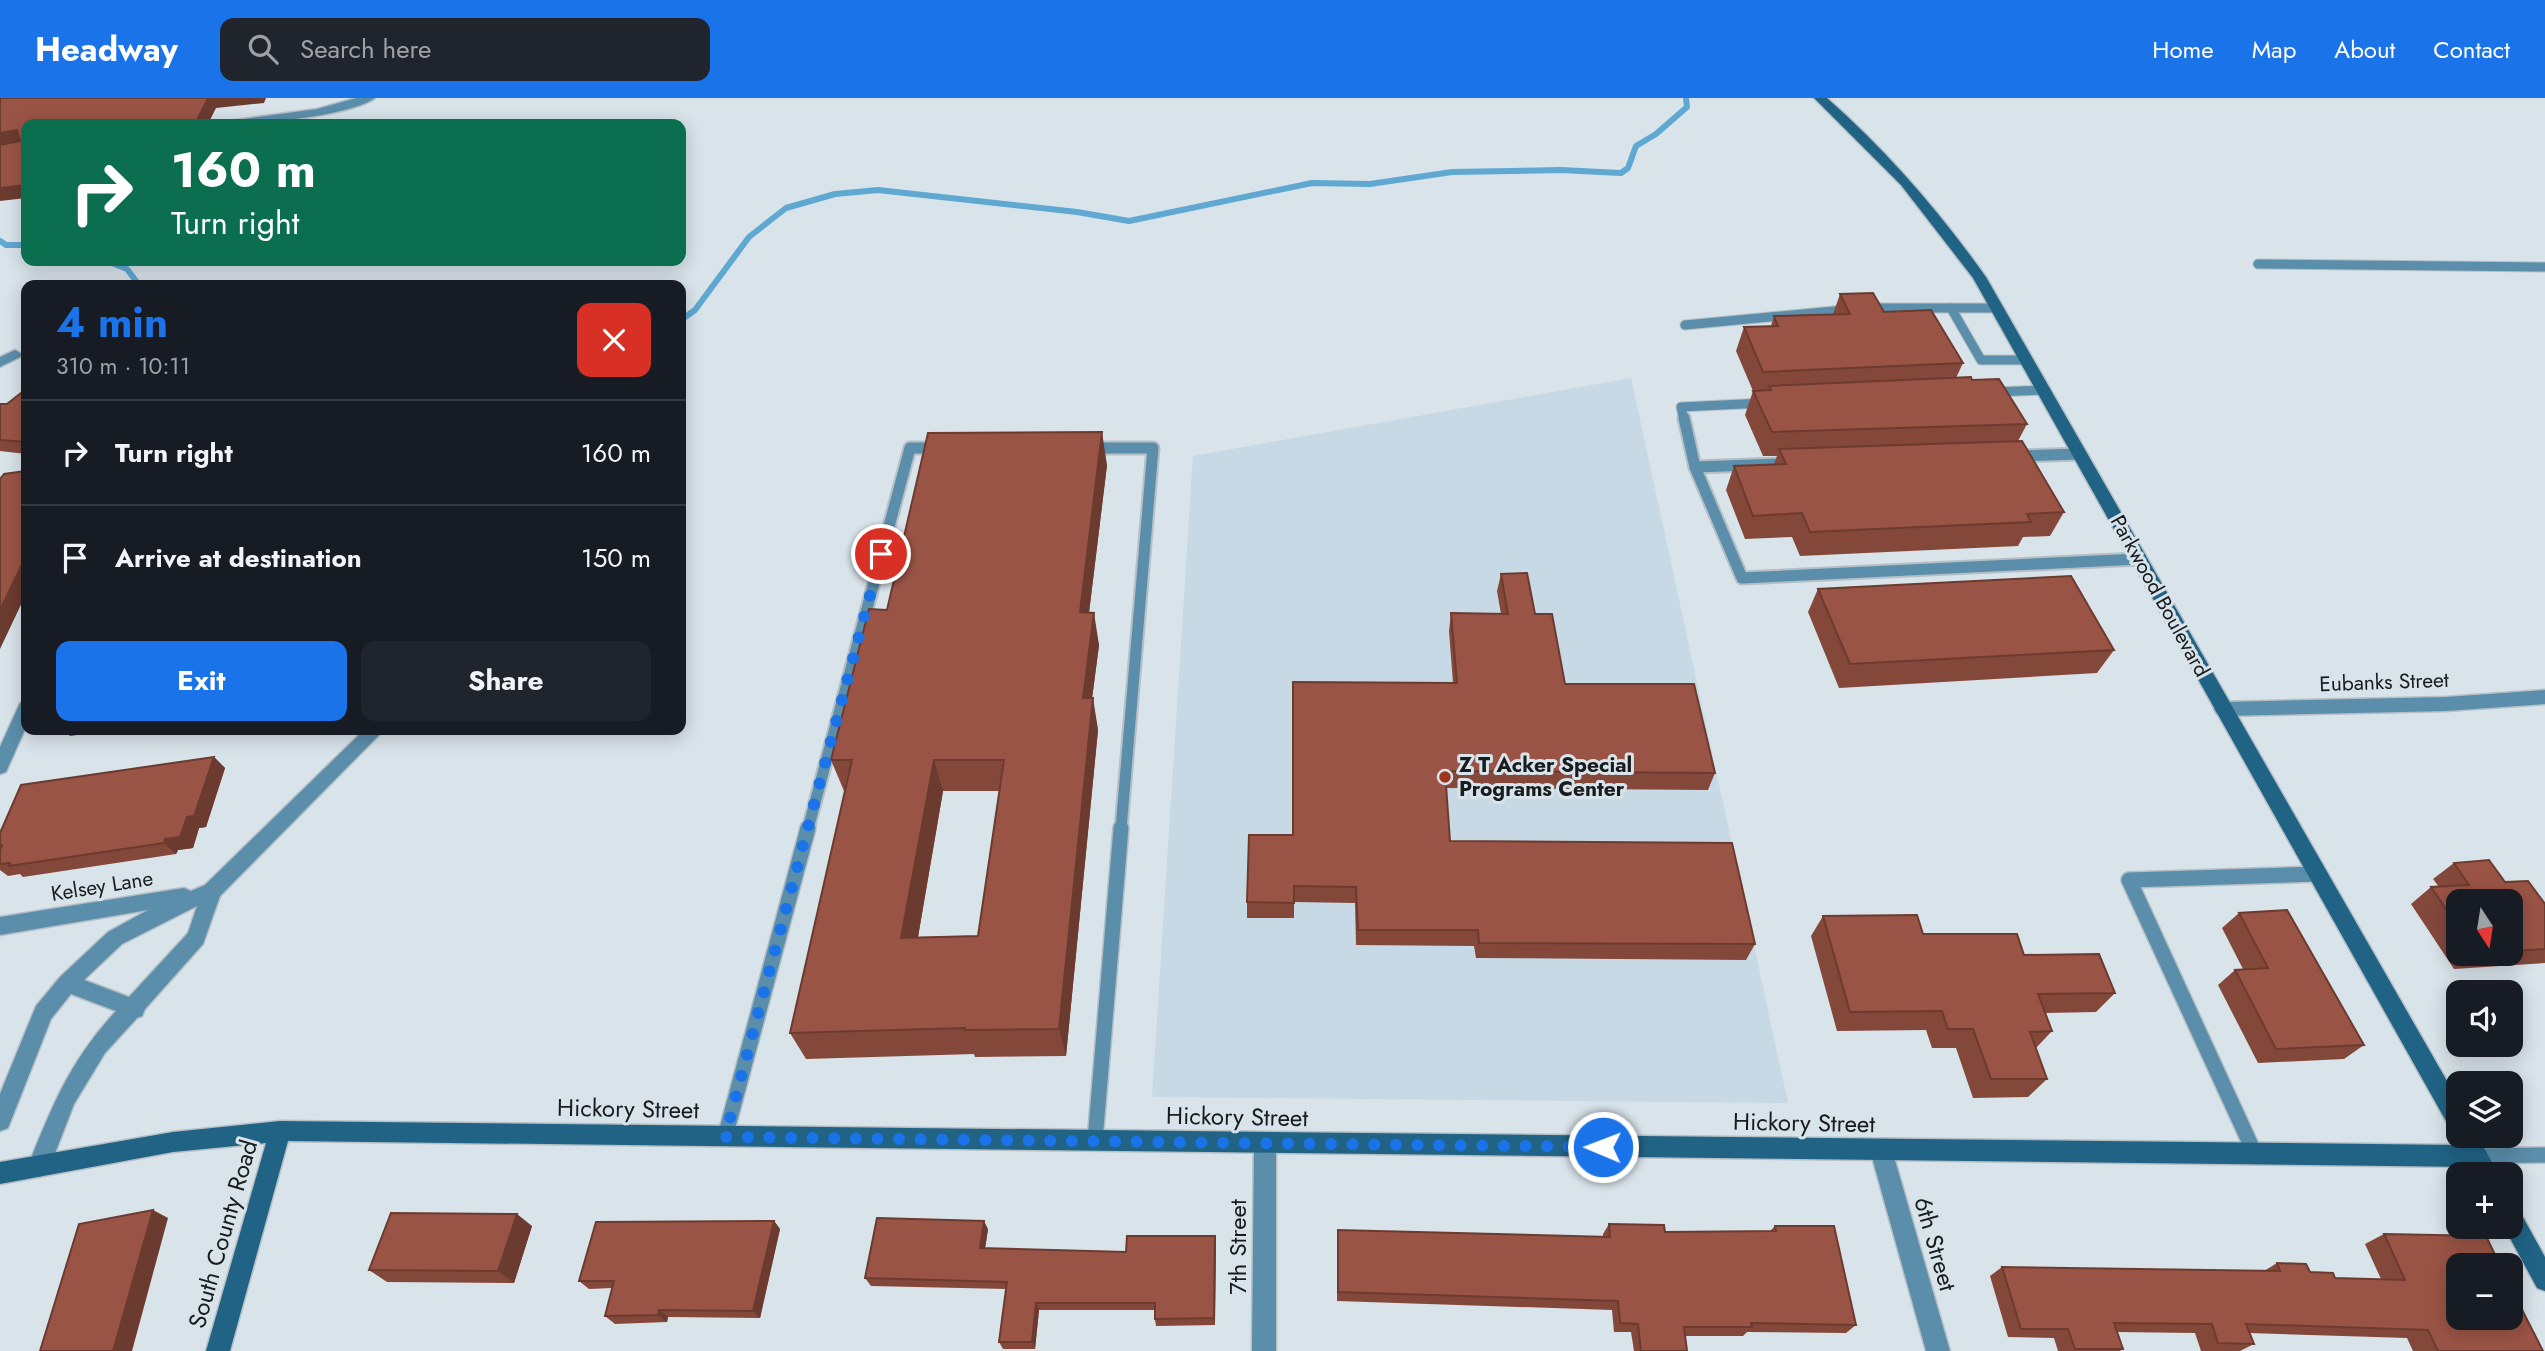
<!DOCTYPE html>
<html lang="en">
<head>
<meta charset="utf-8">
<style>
	body { margin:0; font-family:Jost,sans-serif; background:#20242c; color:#f1f3f6; height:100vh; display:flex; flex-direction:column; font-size:26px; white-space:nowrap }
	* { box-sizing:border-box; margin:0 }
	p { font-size:23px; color:#9ea1a6 }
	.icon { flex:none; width:38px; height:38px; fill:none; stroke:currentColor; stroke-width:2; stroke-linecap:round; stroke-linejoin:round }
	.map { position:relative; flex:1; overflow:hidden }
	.details { position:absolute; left:21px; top:182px; width:665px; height:455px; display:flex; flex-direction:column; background:#171b24; border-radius:14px; box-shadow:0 4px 18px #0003 }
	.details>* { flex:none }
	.top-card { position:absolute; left:21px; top:21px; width:665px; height:147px; border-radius:14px; box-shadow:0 4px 18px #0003; background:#0b6e4f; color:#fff; overflow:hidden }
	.needle { width:46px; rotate:168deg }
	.controls { position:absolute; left:2446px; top:791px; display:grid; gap:14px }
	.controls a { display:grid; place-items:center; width:77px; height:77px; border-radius:14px; background:#171b24; box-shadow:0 4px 18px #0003; font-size:35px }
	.pin { position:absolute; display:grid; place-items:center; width:60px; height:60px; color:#fff; margin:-30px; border:4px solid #fff; border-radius:50%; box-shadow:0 2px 7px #0007 }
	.me { position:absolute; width:77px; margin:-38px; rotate:271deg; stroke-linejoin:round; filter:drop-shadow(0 0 5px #0008) }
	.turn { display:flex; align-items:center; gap:24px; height:147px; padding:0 35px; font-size:32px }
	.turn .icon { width:91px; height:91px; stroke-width:2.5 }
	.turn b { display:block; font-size:49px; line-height:60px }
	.round { display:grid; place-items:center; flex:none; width:74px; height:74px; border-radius:14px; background:#20242c }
	.summary { display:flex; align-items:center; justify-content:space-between; height:119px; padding:0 35px }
	h1 { font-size:42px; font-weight:700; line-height:52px; color:#1a73e8 }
	.primary-button { display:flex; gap:14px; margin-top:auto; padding:14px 35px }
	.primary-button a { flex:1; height:80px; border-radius:14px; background:#1a73e8; color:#fff; font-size:28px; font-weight:700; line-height:80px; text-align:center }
	.primary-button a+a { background:#20242c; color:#f1f3f6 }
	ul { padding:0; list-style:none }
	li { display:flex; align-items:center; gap:21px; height:105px; padding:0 35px; border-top:2px solid #363941 }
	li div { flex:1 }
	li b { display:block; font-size:26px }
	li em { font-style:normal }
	header { display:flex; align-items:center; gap:42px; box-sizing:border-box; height:98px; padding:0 35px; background:#1a73e8; color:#fff }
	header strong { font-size:33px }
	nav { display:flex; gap:38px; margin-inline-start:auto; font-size:24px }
	.search { width:490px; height:63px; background:#20242c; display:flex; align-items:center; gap:18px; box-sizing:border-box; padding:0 24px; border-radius:14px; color:#9ea1a6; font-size:26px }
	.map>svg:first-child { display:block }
	.built { fill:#c7d9e4 }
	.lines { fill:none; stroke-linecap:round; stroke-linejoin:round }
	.stream { stroke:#5ea8d2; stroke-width:6 }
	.lane-far2-casing { stroke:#b5bfc5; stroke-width:11 }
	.lane-far1-casing { stroke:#b5bfc5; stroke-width:15 }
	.lane-casing { stroke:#b5bfc5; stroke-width:18 }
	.street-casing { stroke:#b5bfc5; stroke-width:3 }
	.secondary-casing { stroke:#b5bfc5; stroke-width:3 }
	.lane-far2 { stroke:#5b8eab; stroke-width:9 }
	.lane-far1 { stroke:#5b8eab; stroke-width:11 }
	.lane { stroke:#5b8eab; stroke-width:15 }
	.street { fill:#5b8eab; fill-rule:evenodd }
	.secondary { fill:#216385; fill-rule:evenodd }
	.wall { fill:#84483b; fill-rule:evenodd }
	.shaded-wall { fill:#6c3b30 }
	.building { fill:#9a5445; stroke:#6c3b30; stroke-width:2; fill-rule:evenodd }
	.route { stroke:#1a73e8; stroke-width:12; stroke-dasharray:0 21.6 }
	.poi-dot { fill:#9e3520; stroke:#d8e3ea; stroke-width:2.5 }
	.labels { text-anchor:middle; stroke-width:6; stroke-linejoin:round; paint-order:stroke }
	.street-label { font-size:21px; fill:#181c1e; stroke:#d8e3ea }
	.poi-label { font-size:21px; font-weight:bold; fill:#181c1e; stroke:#d8e3ea; text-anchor:start }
	.near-street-label { font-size:24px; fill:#181c1e; stroke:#d8e3ea }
</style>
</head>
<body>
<header>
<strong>Headway</strong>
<div class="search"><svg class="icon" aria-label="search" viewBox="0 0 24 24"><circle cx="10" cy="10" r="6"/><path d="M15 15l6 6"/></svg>Search here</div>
<nav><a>Home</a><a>Map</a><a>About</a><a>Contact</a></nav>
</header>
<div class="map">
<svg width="2545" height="1253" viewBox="0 0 2545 1253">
	<rect width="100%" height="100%" fill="#d8e3ea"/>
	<!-- built -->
	<path class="built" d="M1631 280 1788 1005 1152 999 1193 358Z"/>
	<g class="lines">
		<!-- stream -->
		<g class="stream">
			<path d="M0 143 6 147H26"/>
			<path d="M107 163 127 171 139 187"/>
			<path d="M681 222 695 212 749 139 786 110 835 96 878 92 1077 114 1129 123 1312 85 1370 86 1452 74 1561 72 1621 75 1628 70 1636 48 1656 36 1687 9 1686 0"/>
		</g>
		<defs>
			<g id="lane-far2">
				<path d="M2258 166 2545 169"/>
				<path d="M1951 210 1981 262H2027"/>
				<path d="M1685 227 1865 210H1998"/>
				<path d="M1992 294 2044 292"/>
				<path d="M1684 322 1681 309 1764 305"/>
			</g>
			<g id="lane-far1">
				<path d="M1684 320 1695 369 1742 480 2139 461"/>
				<path d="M1089 350H1153L1121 731"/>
				<path d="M2014 358 2080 356"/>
				<path d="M1695 369 1782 366"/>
				<path d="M808 731 910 350H938"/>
			</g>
			<g id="lane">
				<path d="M725 1039 808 730"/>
				<path d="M1095 1043 1121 730"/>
				<path d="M2255 1056 2129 782 2317 776"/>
				<path d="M2477 1058 2545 1057"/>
			</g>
			<g id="street">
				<path d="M356 0H375C351 18 254 27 223 26L229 23 317 11Z"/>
				<path d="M15 252 22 256 20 259 0 269V259Z"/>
				<path d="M2545 592V606L2446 613 2223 618 2217 616 2214 611 2217 606 2223 604 2446 599Z"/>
				<path d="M26 603V629L6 674 0 676V649L20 605Z"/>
				<path d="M364 632H384L220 798 203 846 145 911 142 918 137 920 105 955 74 1006 47 1076 39 1079 31 1076 28 1068C53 1006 70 963 116 913L71 896 51 921 8 1030 0 1033V996L36 908 60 879 108 834 148 812 0 837V819L184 790 191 793 205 787ZM197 808 188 835 129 899 84 882 122 846Z"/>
				<path d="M1265 1035 1273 1038 1276 1045V1253H1252L1254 1045 1257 1038Z"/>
				<path d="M1881 1041 1889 1045 1892 1052 1950 1253H1926L1870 1052 1873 1045Z"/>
			</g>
			<g id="secondary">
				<path d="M1814 0H1827C1887 53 1939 113 1986 179L2459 1004V1038H2478L2498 1076H2475L2471 1069 288 1043 230 1253H206L266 1045 173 1054 0 1086V1064L173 1034 280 1023 2459 1047 2455 1038 2457 1034 2451 1032 1973 180 1901 87Z"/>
				<path d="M2511 1109 2519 1112 2545 1159V1193L2537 1190 2504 1129H2511Z"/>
			</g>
		</defs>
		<!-- lane-far2 casing -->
		<use href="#lane-far2" class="lane-far2-casing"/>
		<!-- lane-far1 casing -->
		<use href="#lane-far1" class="lane-far1-casing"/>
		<!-- lane casing -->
		<use href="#lane" class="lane-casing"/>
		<!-- street casing -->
		<use href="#street" class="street-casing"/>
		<!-- secondary casing -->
		<use href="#secondary" class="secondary-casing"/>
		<!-- lane-far2 -->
		<use href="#lane-far2" class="lane-far2"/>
		<!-- lane-far1 -->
		<use href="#lane-far1" class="lane-far1"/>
		<!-- lane -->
		<use href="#lane" class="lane"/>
		<!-- street -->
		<use href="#street" class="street"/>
		<!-- secondary -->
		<use href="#secondary" class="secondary"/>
	</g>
	<!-- wall -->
	<g class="wall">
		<path d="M1840 196 1963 265 1956 280 1972 282 2027 326 2018 343 2064 414 2050 438 2023 439 2018 448 1800 458 1792 439 1745 441 1726 392 1734 368 1774 366 1777 358H1763L1745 317 1753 293 1736 253 1744 229 1771 228 1774 218 1833 216Z"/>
		<path d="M26 291V356L0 353V306H7Z"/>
		<path d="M1107 367 1089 515 1099 547 1092 600 1098 632 1066 958 975 959 974 956 806 961 790 935 845 693H844L831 662 887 512ZM943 693H999L978 838 918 839Z"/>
		<path d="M1501 476 1535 516 1565 586 1715 675 1708 692 1446 690 1450 743 1755 846 1746 862 1476 860 1474 848 1356 847 1355 805 1294 804V820H1247V804L1292 737 1453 585 1449 533 1451 515 1501 516 1497 493Z"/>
		<path d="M1818 491 2114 552 2097 575 1839 590 1808 514Z"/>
		<path d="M63 632H114L70 638Z"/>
		<path d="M214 659 225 670 206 729 199 730 193 750 178 752 176 756 23 779 20 776 8 778 0 772V735Z"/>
		<path d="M2454 765 2505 784 2545 806V865L2454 871 2411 806 2431 789H2439L2433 781ZM2459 803H2511V856H2459Z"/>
		<path d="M2239 815 2364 947 2344 961 2258 965 2218 887 2235 872 2243 871 2222 830Z"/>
		<path d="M1823 818 2024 857 2115 895 2096 914 2045 915 2052 933 2036 950 2047 981 2028 999 1973 1000 1956 950H1932L1926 932 1837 933 1811 838Z"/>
		<path d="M774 1123 780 1131 760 1220 668 1219 667 1224 615 1226 605 1218 612 1190 589 1191 579 1183Z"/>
		<path d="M1609 1126 1665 1134 1770 1133 1775 1128 1856 1227 1846 1235 1747 1234 1743 1238H1685L1687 1253H1634L1631 1234H1614L1612 1212 1337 1203V1142L1338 1132 1603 1139V1136Z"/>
		<path d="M532 1128 514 1185 387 1184 369 1172Z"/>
		<path d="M988 1131 985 1150 1126 1154 1215 1138V1227L1156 1228 1155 1221V1212H1039L1035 1251H1003L999 1244 1006 1191 871 1188 865 1180Z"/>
		<path d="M2384 1136 2543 1253H2413L2407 1240 2250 1235 2254 1246 2240 1253H2201L2195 1235 2117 1234 2123 1251 2120 1253H2058L2054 1240 2008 1239 1990 1178 2002 1169 2264 1173 2277 1165 2335 1180 2381 1181 2365 1146Z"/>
	</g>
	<!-- shaded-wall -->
	<g class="shaded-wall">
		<path d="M208 0H266L264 5 216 10 208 26H195Z"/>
		<path d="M17 32 26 44 0 48V35Z"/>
		<path d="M26 87V100L0 103V90Z"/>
		<path d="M1102 334 1107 367 1085 547 1080 514Z"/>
		<path d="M26 458V496L0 551V512Z"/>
		<path d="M1094 515 1099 547 1088 632 1083 600Z"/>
		<path d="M1093 600 1098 632 1066 958 1059 931Z"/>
		<path d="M214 659 225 670 206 729 199 730 193 750 178 752 176 756 164 745 165 741 187 719Z"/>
		<path d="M934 662 943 693 913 868 901 840Z"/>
		<path d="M153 1112 168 1120 132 1253H113Z"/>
		<path d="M517 1116 532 1128 514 1185 498 1173Z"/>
		<path d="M774 1123 780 1131 760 1220 753 1213Z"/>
		<path d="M984 1123 988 1131 984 1158 980 1150Z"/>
		<path d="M1215 1138 1216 1146 1215 1227 1214 1220Z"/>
		<path d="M1036 1205 1039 1212 1035 1251 1032 1244Z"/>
		<path d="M659 1212 668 1219 667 1224 658 1217Z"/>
	</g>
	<!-- building -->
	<g class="building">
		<path d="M0 0H208L195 26H26V87L0 90V47L20 43 17 32 0 35Z"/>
		<path d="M1873 195 1884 214 1931 212 1963 265 1763 274 1744 229 1778 228 1774 218 1850 216 1840 196Z"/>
		<path d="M1971 279 1972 282 1999 281 2027 326 1772 334 1753 293 1771 292 1769 288Z"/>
		<path d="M26 291V344L0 342V306H7Z"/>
		<path d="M1102 334 1080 514 1094 515 1083 600H1093L1059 931 965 932V930L790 935 852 662H831L869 511 887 512 928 335ZM934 662H1004L978 838 901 840Z"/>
		<path d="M2022 343 2064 414 2027 416 2031 424 1810 434 1802 415 1753 418 1734 368 1786 366 1779 351Z"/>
		<path d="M26 373V458L0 512V381L4 376Z"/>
		<path d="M1527 475 1535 516H1552L1565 586H1694L1715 675 1445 673 1450 743 1732 745 1755 846 1479 845 1478 832H1358L1356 789 1294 788V805L1247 804 1249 737H1293V584L1457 585 1451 515 1508 516 1501 476Z"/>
		<path d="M2071 478 2114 552 1850 566 1818 491Z"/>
		<path d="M214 659 194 718 187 719 180 739 165 741 164 745 9 768 10 765 0 766V752L2 747H0V735L21 687Z"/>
		<path d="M2489 762 2505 784 2528 783 2545 806V851L2511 853V803H2459V830L2431 789 2469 787 2454 765Z"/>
		<path d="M2287 812 2364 947 2276 951 2235 872 2268 870 2239 815Z"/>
		<path d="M1917 817 1923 836H2017L2024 857 2099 856 2115 895 2038 896 2052 933 2030 934 2047 981H1991L1973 931H1948L1942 913 1850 914 1823 818Z"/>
		<path d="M153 1112 113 1253H40L79 1126Z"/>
		<path d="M391 1115 517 1116 498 1173 369 1172Z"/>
		<path d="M877 1120 984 1123 980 1150 1126 1154 1127 1138H1215L1214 1220 1155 1221V1205H1036L1032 1244H999L1007 1184 865 1180Z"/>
		<path d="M774 1123 753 1213 659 1212 658 1217 605 1218 614 1183H579L596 1124Z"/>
		<path d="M1609 1126 1664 1127 1665 1134 1776 1133 1775 1128H1834L1856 1227 1751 1225 1752 1229H1684L1687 1253H1641L1638 1226 1620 1225 1618 1203 1338 1194V1132L1610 1139Z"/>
		<path d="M2384 1136 2486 1138 2500 1167H2459V1220H2511V1190L2543 1253H2438L2428 1232 2246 1226 2254 1246 2218 1245 2212 1226 2114 1225 2123 1251H2075L2068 1231H2021L2002 1169 2280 1173 2277 1165 2306 1166 2310 1174 2333 1175 2335 1180 2405 1182Z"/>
	</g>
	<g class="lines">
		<!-- route -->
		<path class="route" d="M881 456 725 1039 1603 1049"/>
	</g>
	<!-- markers -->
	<circle class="poi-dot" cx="1445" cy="679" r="7"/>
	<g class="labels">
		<!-- street labels -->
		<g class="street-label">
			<text transform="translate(2160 498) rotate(61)" y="7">Parkwood Boulevard</text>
			<text transform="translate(2384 584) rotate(-2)" y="7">Eubanks Street</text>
			<text transform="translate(102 788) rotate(-9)" y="7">Kelsey Lane</text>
		</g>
		<!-- poi labels -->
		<g class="poi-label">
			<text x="1459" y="674">Z T Acker Special<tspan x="1459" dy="24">Programs Center</tspan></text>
		</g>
		<!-- near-street labels -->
		<g class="near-street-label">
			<text transform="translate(628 1011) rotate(1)" y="8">Hickory Street</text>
			<text transform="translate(1237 1019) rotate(1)" y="8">Hickory Street</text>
			<text transform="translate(1804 1025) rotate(1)" y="8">Hickory Street</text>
			<text transform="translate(223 1136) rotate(-74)" y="8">South County Road</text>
			<text transform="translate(1935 1146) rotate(74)" y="8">6th Street</text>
			<text transform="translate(1238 1149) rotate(-90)" y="8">7th Street</text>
		</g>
	</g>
</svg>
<div class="controls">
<a><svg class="needle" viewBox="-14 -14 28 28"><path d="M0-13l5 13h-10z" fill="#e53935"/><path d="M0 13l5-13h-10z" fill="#9ea1a6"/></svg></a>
<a><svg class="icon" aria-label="sound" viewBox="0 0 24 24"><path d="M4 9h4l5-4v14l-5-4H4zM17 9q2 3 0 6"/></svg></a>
<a><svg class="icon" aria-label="layers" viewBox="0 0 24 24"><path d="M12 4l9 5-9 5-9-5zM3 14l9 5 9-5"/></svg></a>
<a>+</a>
<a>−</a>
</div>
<div class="pin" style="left:881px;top:456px;background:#d93025"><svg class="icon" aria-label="arrive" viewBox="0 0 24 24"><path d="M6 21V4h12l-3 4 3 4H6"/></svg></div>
<svg class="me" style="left:1603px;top:1049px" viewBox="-20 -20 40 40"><circle r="17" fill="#1a73e8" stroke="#fff" stroke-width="3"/><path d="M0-11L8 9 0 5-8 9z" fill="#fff"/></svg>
<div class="top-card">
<div class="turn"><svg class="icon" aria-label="right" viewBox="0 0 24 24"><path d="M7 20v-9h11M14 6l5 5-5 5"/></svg><div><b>160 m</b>Turn right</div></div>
</div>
<section class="details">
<div class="summary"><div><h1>4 min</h1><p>310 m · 10:11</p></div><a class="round" style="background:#d93025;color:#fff"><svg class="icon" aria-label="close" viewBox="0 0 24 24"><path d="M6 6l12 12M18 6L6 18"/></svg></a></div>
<ul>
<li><svg class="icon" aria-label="right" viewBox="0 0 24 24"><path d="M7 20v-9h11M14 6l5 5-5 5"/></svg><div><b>Turn right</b></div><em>160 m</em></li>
<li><svg class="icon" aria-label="arrive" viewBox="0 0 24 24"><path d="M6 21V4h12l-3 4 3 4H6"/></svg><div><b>Arrive at destination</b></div><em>150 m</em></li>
</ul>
<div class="primary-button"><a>Exit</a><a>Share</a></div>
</section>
</div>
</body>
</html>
